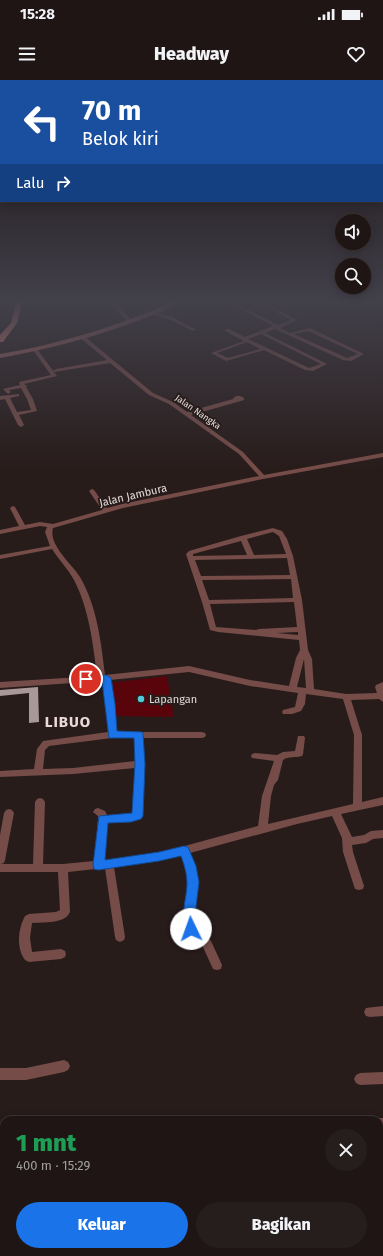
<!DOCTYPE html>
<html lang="id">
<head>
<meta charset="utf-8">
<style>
	body { margin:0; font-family:"Fira Sans",sans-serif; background:#261e1d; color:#f1f3f6; height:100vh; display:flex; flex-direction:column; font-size:15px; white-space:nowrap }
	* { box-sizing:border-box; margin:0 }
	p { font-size:13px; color:#a19fa0 }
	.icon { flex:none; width:22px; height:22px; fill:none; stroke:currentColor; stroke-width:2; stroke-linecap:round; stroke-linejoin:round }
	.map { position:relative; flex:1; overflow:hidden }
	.drawer { position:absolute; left:0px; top:1036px; width:383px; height:140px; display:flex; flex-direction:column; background:#1e1514; border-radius:12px 12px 0 0; box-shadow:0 2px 10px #0003,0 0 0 1px #3c3434 }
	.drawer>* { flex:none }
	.hud { position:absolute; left:0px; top:0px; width:383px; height:122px; box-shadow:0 2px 10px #0003,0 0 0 1px #3c3434; background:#1a4fa0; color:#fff; overflow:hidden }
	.fabs { position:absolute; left:335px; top:134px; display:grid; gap:8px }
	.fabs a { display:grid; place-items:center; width:36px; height:36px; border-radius:50%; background:#1e1514; box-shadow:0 2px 10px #0003,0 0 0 1px #3c3434; font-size:20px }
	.pin { position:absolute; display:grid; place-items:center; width:34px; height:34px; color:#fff; margin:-17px; border:2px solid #fff; border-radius:50%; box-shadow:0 1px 4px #0007 }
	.me { position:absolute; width:44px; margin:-22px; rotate:357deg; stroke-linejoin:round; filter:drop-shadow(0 0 3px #0008) }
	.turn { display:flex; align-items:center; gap:14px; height:84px; padding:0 16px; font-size:18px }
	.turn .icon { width:52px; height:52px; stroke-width:2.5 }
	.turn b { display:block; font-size:28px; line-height:34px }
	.then { display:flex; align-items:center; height:38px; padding:0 16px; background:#0003; gap:8px; font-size:15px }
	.round { display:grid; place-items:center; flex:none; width:42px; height:42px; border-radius:21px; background:#261e1d }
	.overview { display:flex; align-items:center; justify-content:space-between; height:68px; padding:0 16px }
	h1 { font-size:24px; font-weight:800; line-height:30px; color:#1e9e55 }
	.primary-button { display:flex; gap:8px; margin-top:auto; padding:8px 16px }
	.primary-button a { flex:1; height:46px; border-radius:24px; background:#1a73e8; color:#fff; font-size:16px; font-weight:800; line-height:46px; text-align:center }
	.primary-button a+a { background:#261e1d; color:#f1f3f6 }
	.status { display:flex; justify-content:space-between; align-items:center; height:28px; padding:0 20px; background:#1e1514; direction:ltr }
	.status svg { height:11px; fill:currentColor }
	header { display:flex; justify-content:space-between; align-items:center; height:52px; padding:0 16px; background:#1e1514; font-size:18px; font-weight:800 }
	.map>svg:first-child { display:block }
	.green { fill:#58040a }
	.building { fill:#a89997 }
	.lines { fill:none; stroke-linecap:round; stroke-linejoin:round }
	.street { fill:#754c48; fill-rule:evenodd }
	.secondary { fill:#a5645f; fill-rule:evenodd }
	.highway { fill:#ec877f; fill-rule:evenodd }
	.route { fill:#1a73e8; stroke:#114b97 }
	.poi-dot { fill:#52cbd8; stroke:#281c1b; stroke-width:1.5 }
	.labels { text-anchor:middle; stroke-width:4; stroke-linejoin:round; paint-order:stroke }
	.far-street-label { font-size:9px; fill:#e1d9d8; stroke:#281c1b }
	.street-label { font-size:11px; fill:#e1d9d8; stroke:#281c1b }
	.poi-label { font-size:11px; fill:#e1d9d8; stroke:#281c1b; text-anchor:start }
	.district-label { font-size:15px; font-weight:bold; letter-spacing:1px; fill:#ead9d7; stroke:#281c1b }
</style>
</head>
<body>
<div class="status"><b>15:28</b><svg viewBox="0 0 49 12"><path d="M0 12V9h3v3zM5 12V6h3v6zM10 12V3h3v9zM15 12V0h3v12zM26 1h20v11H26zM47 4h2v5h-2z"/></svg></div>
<header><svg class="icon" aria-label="menu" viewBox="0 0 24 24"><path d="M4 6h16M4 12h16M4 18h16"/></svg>Headway<svg class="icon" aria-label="heart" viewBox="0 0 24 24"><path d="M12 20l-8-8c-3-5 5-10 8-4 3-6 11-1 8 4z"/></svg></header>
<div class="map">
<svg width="383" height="1176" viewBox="0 0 383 1176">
	<rect width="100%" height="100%" fill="#281c1b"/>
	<!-- green -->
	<path class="green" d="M167 596 174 637 113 636 109 603Z"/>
	<!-- building -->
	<path class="building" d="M38 607 39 642 29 643V613L0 616V610Z"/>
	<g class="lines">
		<!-- street -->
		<g class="street">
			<path d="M110 223H115L132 240V242H128Z"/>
			<path d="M229 223H235L278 245 291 240 259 223H265L297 240 280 248 290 253 310 248 364 274 351 281 343 280 275 249 265 253 327 284 313 291 305 290 264 270 226 281 211 273 244 261 225 251V249H229L245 257 273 246ZM308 251 358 274 347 278 294 254ZM261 254 321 284 309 288 248 259ZM247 262 260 269 228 278 217 273Z"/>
			<path d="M153 232 172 237 197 250 193 251 168 239 151 234V232Z"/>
			<path d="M80 256H84L153 313 173 322 187 332 233 319C235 315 240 315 244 318V320L241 321 191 335 243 372 264 395 383 373V377L263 399 123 428 53 448C48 465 72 484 80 497 97 526 101 562 105 595L189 586 250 600 289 606 296 578 300 570 299 560 218 552 210 550 202 522 186 474 189 471 241 456 273 448 282 451 287 459 293 476 302 520 308 570 312 579 314 609 346 614 377 613 375 607 376 605 383 602V622L379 619 351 620 362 655V722L383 717V725L341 734 352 757 364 755 371 751 383 750V758L373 759 366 763 352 765 353 772 364 806 363 809 359 810 355 809 354 806 343 772 342 758 332 736 297 744 190 773 195 786 198 802 194 835 196 847 211 861 222 885 221 889 217 890 213 889 203 867 187 852C180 836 188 819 188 803 188 793 184 784 181 775L159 781 114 787 125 857 124 860 120 862 116 860 115 857 105 788 68 792 70 832C65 844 43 842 32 843L30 858 32 872 61 869 65 871 66 874 65 877 61 879 29 882 25 880C16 868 18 849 25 836L29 834 56 832 60 830 58 792H0V755L4 733 6 730 9 729 12 730 14 733 5 780 4 783 1 784H33L35 722 37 719 40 718 43 719 45 722 43 784H63L94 781 98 739V736L93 732 95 729 98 728 105 731 107 735 132 734 135 688 73 694 0 697V691L34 689 37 669 43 661 108 652 106 624 102 601 0 608V602L97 596C93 563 89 529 74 500 68 489 59 480 52 469L0 479V475L50 466 45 452 47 447 40 446 0 454V450L19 446 10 428 13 426 15 427 25 445 40 442 53 444 102 430 89 411 92 409 94 410 107 428 122 424 259 396 239 374 169 324 149 315 110 283 54 292 53 291 56 289 107 280 80 258ZM273 452 279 456 286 474 254 475 247 459ZM241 461 247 475 193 476V474ZM287 478 290 495 201 496 195 480ZM291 499 293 518 209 520 202 500ZM294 522 297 547 259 549 256 550 216 547 210 524ZM298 552V555L277 553ZM304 579 306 608 297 607ZM189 592 250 606 298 613 295 627 283 630 282 632 283 634H292L301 631 305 624 306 614 343 619 354 655 353 724 268 744 271 716 274 705 278 700 283 680C288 676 296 678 302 676L303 674 305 658 304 656H298L295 671 283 672 277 675 255 673 252 674 251 676 252 678 274 681 262 716 258 746 159 773 104 780 107 743 131 742 140 739 142 736 144 684 143 658H202L205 657 206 655 205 653 202 652H116L114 624 110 600ZM112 658H134L135 681 73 688 43 689 45 670 49 666Z"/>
			<path d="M33 269H37L57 296 24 304 27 306 26 307 33 319 37 331 19 335 24 345 21 347 18 345 5 319 0 320V316L19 314V316L10 318 17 332 31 330 27 319 21 308 9 310 11 312 8 314 3 309 20 305 19 302 51 295 33 270Z"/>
			<path d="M383 926V936L370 937 366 936 364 932 366 928Z"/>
			<path d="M64 980 68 982 70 986 68 990 64 992 26 1000H0V988H26Z"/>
			<path d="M383 992V1004L360 1005 356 1003 354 999 356 995 360 993Z"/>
			<path d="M379 1038H383V1050H379V1040H374Z"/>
			<path d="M199 1172H351L353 1176H197Z"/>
		</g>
		<!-- secondary -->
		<path class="secondary" d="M170 223H178C168 230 154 235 142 239 96 257 48 269 0 278V274C59 264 115 247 170 223Z"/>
		<!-- highway -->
		<path class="highway" d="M16 223H22L17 243 3 262H0V255L11 243Z"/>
	</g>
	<!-- sky -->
	<linearGradient id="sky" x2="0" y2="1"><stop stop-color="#160f0f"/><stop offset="0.57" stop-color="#42404a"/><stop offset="1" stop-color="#42404a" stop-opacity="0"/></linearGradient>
	<rect width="383" height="388" fill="url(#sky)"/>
	<!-- route -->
	<path class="route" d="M106 595 111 598 115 624 117 651 142 652 143 654 145 684 143 736 141 739 131 742 108 743 105 780 159 772 184 766 188 767 196 786 199 802 195 835 197 849 195 852 191 854 187 852C179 837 187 819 187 803 187 794 184 784 181 776L159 781 98 790 94 789 93 785 99 736 132 733 135 684 134 658H109L102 601 86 602 81 599 86 596Z"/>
	<!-- markers -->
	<circle class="poi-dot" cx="141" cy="619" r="4"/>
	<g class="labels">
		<!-- far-street labels -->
		<g class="far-street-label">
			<text transform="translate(198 332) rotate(35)" y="3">Jalan Nangka</text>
		</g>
		<!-- street labels -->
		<g class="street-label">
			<text transform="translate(133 415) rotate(-13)" y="4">Jalan Jambura</text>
		</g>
		<!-- poi labels -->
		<g class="poi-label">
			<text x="149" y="623">Lapangan</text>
		</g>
		<!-- district labels -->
		<g class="district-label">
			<text x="68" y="647">LIBUO</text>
		</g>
	</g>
</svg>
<div class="fabs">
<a><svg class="icon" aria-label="sound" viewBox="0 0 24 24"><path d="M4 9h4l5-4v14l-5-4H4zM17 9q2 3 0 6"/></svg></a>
<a><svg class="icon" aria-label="search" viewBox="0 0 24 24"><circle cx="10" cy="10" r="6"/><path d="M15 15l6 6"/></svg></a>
</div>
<div class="pin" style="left:86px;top:599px;background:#d93025"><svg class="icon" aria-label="arrive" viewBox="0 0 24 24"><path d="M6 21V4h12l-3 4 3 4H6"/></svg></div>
<svg class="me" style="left:191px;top:849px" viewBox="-20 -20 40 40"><circle r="19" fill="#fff"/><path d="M0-13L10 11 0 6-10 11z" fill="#1a73e8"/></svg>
<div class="hud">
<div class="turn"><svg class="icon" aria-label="left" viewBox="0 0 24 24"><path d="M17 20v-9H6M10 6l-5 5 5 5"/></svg><div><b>70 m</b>Belok kiri</div></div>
<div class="then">Lalu<svg class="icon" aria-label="right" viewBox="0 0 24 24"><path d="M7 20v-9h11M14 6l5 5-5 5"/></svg></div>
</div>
<section class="drawer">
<div class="overview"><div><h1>1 mnt</h1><p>400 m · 15:29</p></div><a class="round"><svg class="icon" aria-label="close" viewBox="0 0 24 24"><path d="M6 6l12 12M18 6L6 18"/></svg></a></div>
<div class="primary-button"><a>Keluar</a><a>Bagikan</a></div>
</section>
</div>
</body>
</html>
